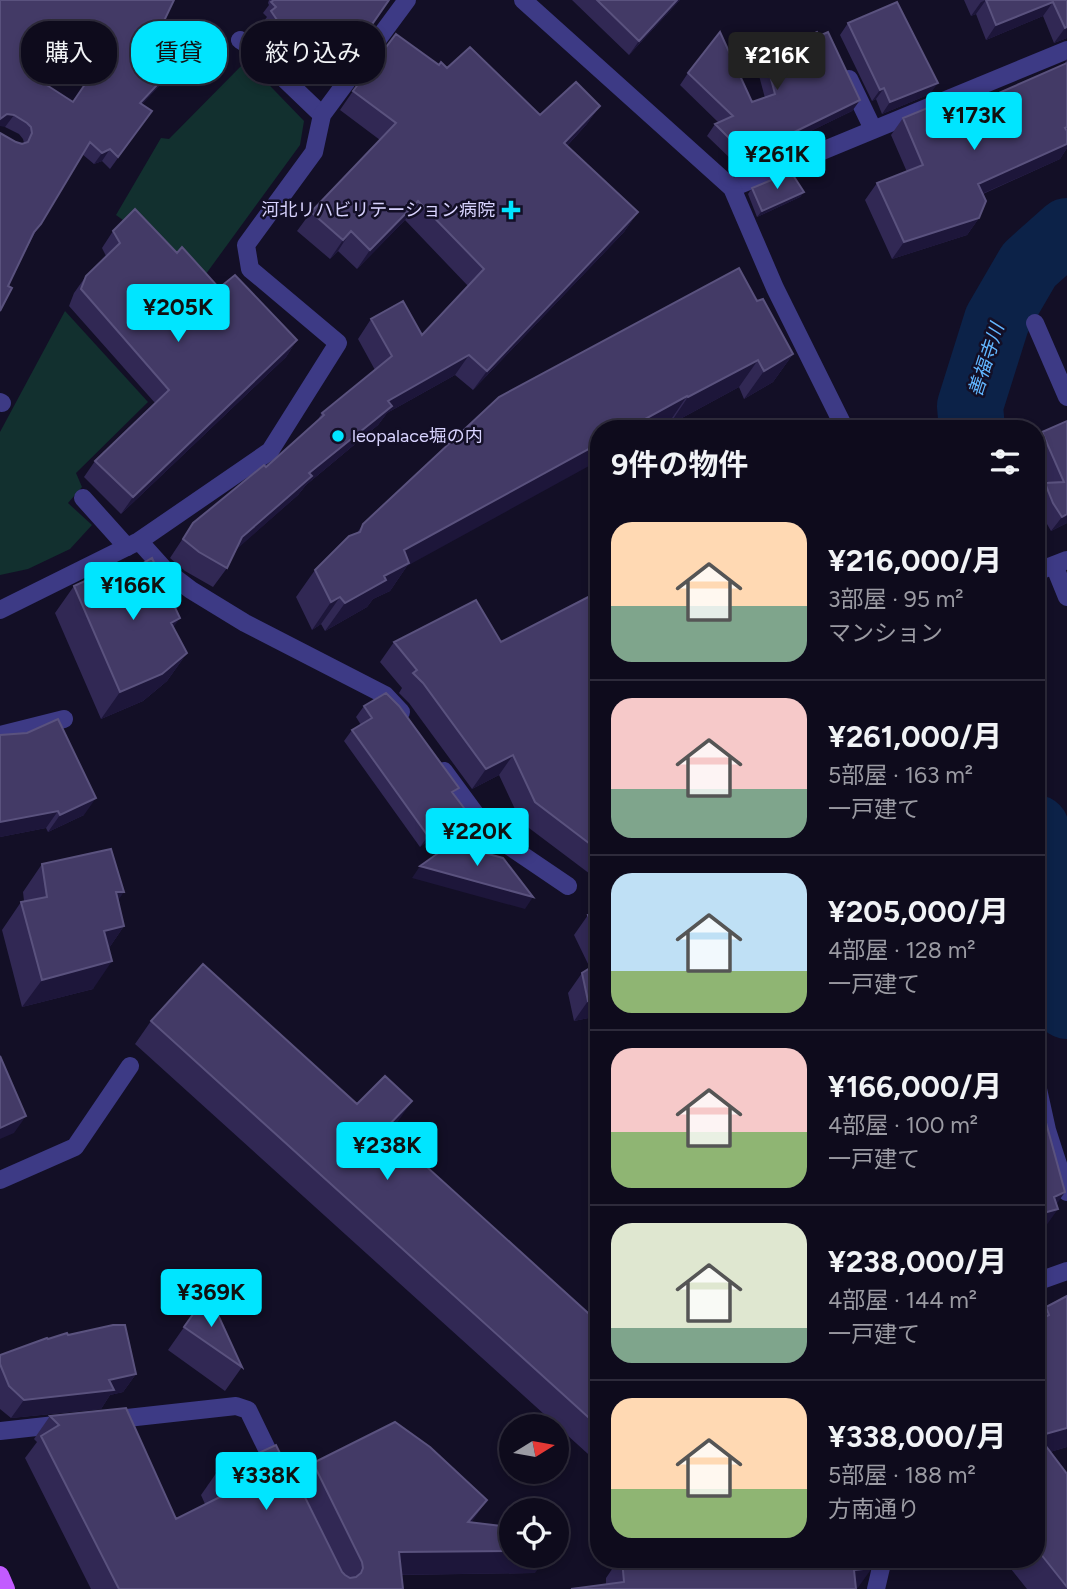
<!DOCTYPE html>
<html lang="ja">
<head>
<meta charset="utf-8">
<style>
  :root { --surface:#0e0b1c; --page:#1c1929; --text:#f1f3f6; --muted:#9b9ba3; --line:#2e2b3b; --accent:#00e5ff }
  body { margin:0; font-family:Figtree,"Noto Sans JP",sans-serif; background:var(--page); color:var(--text); height:100vh; display:flex; flex-direction:column; font-size:26px; white-space:nowrap }
  * { box-sizing:border-box; margin:0 }
  p { font-size:23px; color:var(--muted) }
  .icon { flex:none; width:38px; height:38px; fill:none; stroke:currentColor; stroke-width:2; stroke-linecap:round; stroke-linejoin:round }
  .map { position:relative; flex:1; overflow:hidden }
  .side { position:absolute; left:590px; top:420px; width:455px; height:1148px; display:flex; flex-direction:column; background:var(--surface); border-radius:28px; box-shadow:0 4px 10px #0003,0 0 0 2px var(--line) }
  .side>* { flex:none }
  .banner { position:absolute; left:21px; top:21px; width:464px; height:63px; display:flex; gap:14px }
  .needle { width:46px; rotate:79deg }
  .tools { position:absolute; left:499px; top:1414px; display:grid; gap:14px }
  .tools a { display:grid; place-items:center; width:70px; height:70px; border-radius:50%; background:var(--surface); box-shadow:0 4px 10px #0003,0 0 0 2px var(--line); font-size:35px }
  .price { position:absolute; translate:-50% -60px; padding:0 16px; border-radius:7px; background:var(--accent); color:#111; font-size:23px; line-height:46px; filter:drop-shadow(0 2px 4px #0008) }
  .price::after { content:''; position:absolute; left:50%; top:42px; width:21px; height:16px; margin-left:-10px; background:inherit; clip-path:polygon(0 0,100% 0,50% 100%) }
  .price.active { background:#222; color:#fff }
  ul { padding:0; list-style:none }
  li { display:flex; align-items:center; gap:21px; height:175px; padding:0 21px }
  li+li { border-top:2px solid var(--line) }
  li span { display:grid; place-items:center; flex:none; width:196px; height:140px; border-radius:21px; color:#555 }
  li>.icon { margin-inline-start:auto }
  span .icon { width:84px; height:84px; fill:#fffc; stroke-width:1 }
  li b { font-size:30px }
  h2 { display:flex; justify-content:space-between; align-items:center; height:84px; padding:0 21px; font-size:30px }
  .tag { padding:0 24px; border-radius:28px; background:var(--surface); box-shadow:0 4px 10px #0003,0 0 0 2px var(--line); font-size:24px; line-height:63px }
  .tag.active { background:var(--accent); color:#111 }
  .map>svg:first-child { display:block }
</style>
</head>
<body>
<div class="map">
<svg width="1067" height="1589" viewBox="0 0 1067 1589">
  <rect width="100%" height="100%" fill="#130f26"/>
  <!-- green -->
  <path fill="#12302f" d="M246,61L304,121L300,145L203,278L116,215L161,138L169,139Z
    M65,311L148,402L76,473L82,487L68,503L92,525L70,549L28,569L0,575V432Z"/>
  <g fill="none" stroke-linecap="round" stroke-linejoin="round">
    <!-- river -->
    <path stroke="#0c2248" stroke-width="66" d="M972,429L970,406L997,320L1029,265L1067,231
      M1036,828L1067,1006"/>
    <!-- lane -->
    <path stroke="#3d3a85" stroke-width="18" d="M240,40L251,47L322,115
      M849,79L873,129
      M732,188L1067,50
      M1035,323L1067,397
      M0,402L2,403
      M83,498L127,547
      M0,735L64,719
      M0,1180L75,1147L130,1066
      M109,1420L236,1406L248,1410L277,1470
      M0,1431L64,1424"/>
    <!-- street -->
    <path stroke="#3d3a85" stroke-width="18" d="M523,0L732,188L775,288L845,429
      M139,541L166,571L191,590L245,623L385,695L401,712
      M1054,565L1067,597
      M1036,572L1067,560
      M0,610L139,541L270,451L338,343L250,269L246,245L314,152L322,115L407,0
      M444,771L480,820L503,842L568,886
      M1036,1080L1047,1130L1067,1192
      M1036,1282L1067,1271
      M876,1589L883,1559"/>
    <!-- primary -->
    <path stroke="#c25bff" stroke-width="18" d="M0,1575L6,1589"/>
  </g>
  <!-- wall -->
  <path fill="#312854" fill-rule="evenodd" d="M0,0L163,23L183,61L142,104L152,111L110,169L102,161L94,164L82,154L33,236L8,286L3,135L16,142L24,143L23,139L19,134L5,127ZM45,33L103,57L73,102L25,71Z
    M269,0H389L333,81L299,40L284,53L263,22L267,17L263,13L269,5L268,3Z
    M572,0H680L629,55Z
    M964,0H1067V38L1054,43L1043,16L986,40L976,14L971,16Z
    M848,23L930,94L882,114L876,99L872,101L840,35Z
    M765,56L860,100L852,111L782,145L783,147L775,158L739,173L734,162L707,136L715,124L719,123L680,85L688,73L752,102L765,98L757,68Z
    M1067,59V148L1060,159L983,194L979,218L967,235L892,259L865,200L877,183L907,172L891,135L903,118L958,111L1064,65Z
    M439,65L540,115L600,106L586,125L567,146L638,212L624,232L473,390L455,375L387,413L378,425L306,485L298,495L235,550L227,568L213,587L185,571L170,558L193,523L266,467L317,421L322,413L375,370L358,339L371,319L422,335L468,286L405,220L357,269L338,251L330,259L297,231L311,212L380,140L340,110L353,91Z
    M752,188L804,192L800,197L757,217L748,194Z
    M113,231L177,253L219,288L297,340L286,357L121,514L84,477L95,461L155,403L69,306L74,293L86,276L106,256L102,248Z
    M757,301L793,354L773,382L744,399L739,387L669,425L668,424L658,429H598L407,566L390,591L373,599L367,607L325,631L321,624L312,630L296,597L315,570L357,533L363,524Z
    M1067,421V523L1051,531L1043,517L1036,501V496L1045,483H1048L1036,456V440L1042,432Z
    M74,586L173,628L187,653L167,681L143,701L101,719L55,613Z
    M598,592V880L521,822L499,775L472,789L409,703L399,693L402,688L380,662L394,642H501Z
    M364,706L456,820L420,847L344,741L352,730L361,725L356,717Z
    M0,735L84,815L48,832L46,828L0,837Z
    M42,864L118,900L124,926L109,948L93,989L22,1007L2,930L21,902L24,901L23,892Z
    M598,913V1016L574,1021L568,993L582,973L590,968L574,935L588,915Z
    M151,1021L357,1104L397,1123L388,1132L598,1322V1463L135,1044Z
    M208,1293L242,1367L225,1391L168,1350Z
    M1067,1296V1447L1050,1452L1067,1474V1589H1027L1003,1559H1036V1322L1046,1307Z
    M68,1335L136,1374L123,1392L110,1395L101,1409L11,1418L0,1409V1355L48,1339Z
    M50,1416L176,1519L205,1504L201,1495L217,1472L290,1474L298,1484L313,1463L472,1522L535,1573L401,1575L403,1589H91L25,1458L37,1442L34,1439Z
    M619,1559H678L707,1561L705,1559H874L606,1584V1578Z"/>
  <!-- shaded-wall -->
  <path fill="#1d163a" d="M677,0H680L629,55L639,41Z
    M986,0L976,14L971,16L981,2Z
    M1053,2L1043,16L986,40L996,25Z
    M52,20L111,46L103,57L44,32Z
    M1067,27V38L1054,43L1065,28Z
    M307,29L299,40L284,53L292,42Z
    M191,49L183,61L132,114L140,103Z
    M938,83L930,94L882,114L890,102Z
    M884,88L876,99L872,101L880,90Z
    M860,100L852,111L770,151L778,140Z
    M600,106L586,125L551,163L564,143Z
    M7,114L14,115L5,127L0,126V119Z
    M1067,144V148L1060,159L966,201L978,184Z
    M783,147L775,158L739,173L747,161Z
    M110,149L102,161L94,164L102,153Z
    M804,192L800,197L757,217L762,211Z
    M418,201L405,220L357,269L370,250Z
    M638,212L624,232L473,390L487,371Z
    M979,218L967,235L892,259L904,242Z
    M351,231L338,251L330,259L343,240Z
    M297,340L286,357L121,514L133,497Z
    M793,354L773,382L744,399L764,371Z
    M469,355L455,375L387,413L378,425L306,485L298,495L229,556L242,537L388,401Z
    M758,360L739,387L669,425L688,397Z
    M687,396L668,424L658,429H627Z
    M598,444V461L407,566L390,591L373,599L367,607L325,631L345,603L404,550Z
    M1067,514V523L1051,531L1062,517Z
    M340,597L321,624L312,630L331,602Z
    M180,618L160,646L171,623Z
    M187,653L167,681L143,701L101,719L120,692Z
    M513,755L499,775L472,789L486,769Z
    M96,798L84,815L48,832L60,815Z
    M464,808L456,820L420,847L428,836Z
    M58,811L46,828L0,837V822Z
    M420,866L533,897L525,909L412,878Z
    M116,892H124L104,920Z
    M124,926L105,954L104,931Z
    M112,961L93,989L22,1007L42,980Z
    M598,999V1016L574,1021L588,1001Z
    M412,1101L397,1123L370,1152L385,1129Z
    M26,1116L14,1133L0,1139V1128Z
    M1065,1192L1052,1211L1058,1209L1043,1230L1036,1232V1215L1054,1197Z
    M136,1374L123,1392L110,1395L101,1409L11,1418L24,1400Z
    M1067,1428V1447L1036,1456V1437Z
    M487,1500L472,1522H468Z
    M511,1551V1556H547L535,1573L384,1575L399,1552Z
    M872,1568L857,1589H841L854,1570Z"/>
  <!-- building -->
  <path fill="#433a66" stroke="#5a527e" stroke-width="2" fill-rule="evenodd" d="M0,0H174L163,23L191,49L140,103L152,111L118,157L110,149L102,153L90,142L41,224L34,232L8,286L12,288L0,311V133L16,142L22,144L28,142L32,133L31,127L27,123L14,115L7,114L0,119ZM52,20L111,46L73,102L25,71Z
    M274,0H389L341,69L307,29L292,42L271,11L276,7L271,2Z
    M597,0H677L639,41Z
    M986,0H1067V27L1065,28L1053,2L996,25Z
    M897,2L938,83L890,102L884,88L880,90L848,23Z
    M720,32L752,102L775,94L765,56L817,32L819,36L828,32L860,100L778,140L783,147L747,161L742,151L715,124L733,116L688,73Z
    M396,34L439,65L441,62L447,68L470,47L540,115L576,82L600,106L564,143L638,212L487,371L469,355L388,401L392,406L309,473L312,476L242,537L227,568L199,552L183,539L193,523L264,465L266,467L324,415L322,413L392,356L371,319L403,301L422,335L484,269L418,201L370,250L351,231L343,240L311,212L396,123L353,91Z
    M1067,63V127L1065,128L1067,131V144L978,184L986,201L979,218L904,242L877,183L923,165L903,118L952,98L958,111Z
    M791,172L804,192L762,211L752,188Z
    M135,209L177,253L182,247L219,288L235,275L297,340L133,497L95,461L169,390L81,289L86,276L120,243L113,231Z
    M739,268L757,301L763,299L793,354L764,371L758,360L688,397L687,396L627,429H598V444L404,550L409,563L384,576L386,580L345,603L340,597L331,602L315,570L349,536L360,532L363,524L499,397Z
    M1067,421V514L1062,517L1053,503L1045,483L1064,482L1042,432Z
    M152,558L180,618L171,623L187,653L162,674L120,692L74,586L124,563L130,571Z
    M598,592V850L535,802L513,755L486,769L423,683L413,673L417,670L394,642L476,600L501,642Z
    M386,693L399,706L459,788L452,792L464,808L428,836L352,730L372,718L364,706Z
    M58,719L96,798L60,815L58,811L0,822V735L27,733Z
    M451,844L503,858L533,897L420,866Z
    M111,849L124,892H116L124,926L104,931L112,961L42,980L21,902L47,897L42,864Z
    M598,913V937L588,915Z
    M598,963V999L588,1001L582,973Z
    M203,964L357,1104L385,1076L412,1101L385,1129L598,1322V1426L151,1021Z
    M0,1056L26,1116L0,1128Z
    M1036,1086L1065,1192L1054,1197L1058,1209L1036,1215Z
    M208,1293L242,1367L184,1327Z
    M1067,1296V1428L1038,1436L1036,1433V1322L1049,1315L1046,1307Z
    M113,1325H125L136,1374L109,1380L114,1390L24,1400L9,1386L0,1364V1355L47,1338L48,1339L67,1333L68,1335Z
    M126,1408L176,1519L226,1494L217,1472L276,1445L290,1474L293,1473L342,1572L345,1575L350,1578L356,1577L361,1573L363,1568L362,1562L313,1463L395,1422L430,1447L487,1500L468,1522L511,1527V1551L399,1552L403,1589H119L41,1436L59,1425L50,1416Z
    M1036,1433L1067,1474V1587L1036,1548Z
    M622,1559H678L750,1564L745,1559H874L872,1568L854,1570L856,1589H571L624,1582Z"/>
  <!-- markers -->
  <g fill="#00e5ff" stroke="#130f26" stroke-width="2.5">
    <path d="M507.5 199.5h7v7h7v7h-7v7h-7v-7h-7v-7h7z"/>
    <circle cx="338" cy="436" r="7"/>
  </g>
  <g text-anchor="middle" dominant-baseline="central" stroke-width="5" stroke-linejoin="round" paint-order="stroke">
    <!-- poi labels -->
    <g font-size="18" fill="#d9d4ff" stroke="#130f26" text-anchor="end">
      <text x="495" y="210">河北リハビリテーション病院</text>
      <text x="352" y="436" text-anchor="start">leopalace堀の内</text>
    </g>
    <!-- water labels -->
    <g font-size="19" font-style="italic" fill="#62b6ff" stroke="#130f26">
      <text transform="translate(986 360) rotate(-72)">善福寺川</text>
    </g>
  </g>
</svg>
<div class="tools">
<a><svg class="needle" viewBox="-14 -14 28 28"><path d="M0-13l5 13h-10z" fill="#e53935"/><path d="M0 13l5-13h-10z" fill="#9b9ba3"/></svg></a>
<a><svg class="icon" aria-label="locate" viewBox="0 0 24 24"><circle cx="12" cy="12" r="6"/><path d="M12 2v4M12 18v4M2 12h4M18 12h4"/></svg></a>
</div>
<b class="price active" style="left:777px;top:92px">¥216K</b>
<b class="price" style="left:974px;top:152px">¥173K</b>
<b class="price" style="left:777px;top:191px">¥261K</b>
<b class="price" style="left:178px;top:344px">¥205K</b>
<b class="price" style="left:133px;top:622px">¥166K</b>
<b class="price" style="left:477px;top:868px">¥220K</b>
<b class="price" style="left:387px;top:1182px">¥238K</b>
<b class="price" style="left:211px;top:1329px">¥369K</b>
<b class="price" style="left:266px;top:1512px">¥338K</b>
<div class="banner">
<a class="tag">購入</a>
<a class="tag active">賃貸</a>
<a class="tag">絞り込み</a>
</div>
<section class="side">
<h2>9件の物件<svg class="icon" aria-label="filters" viewBox="0 0 24 24"><path d="M4 7h16M4 17h16"/><circle cx="9" cy="7" r="2"/><circle cx="15" cy="17" r="2"/></svg></h2>
<ul>
<li><span style="background:linear-gradient(#ffd9b3 60%,#7fa58c 0)"><svg class="icon" aria-label="home" viewBox="0 0 24 24"><path d="M3 11l9-7 9 7M6 9v11h12V9"/></svg></span><div><b>¥216,000/月</b><p>3部屋 · 95 m²</p><p>マンション</p></div></li>
<li><span style="background:linear-gradient(#f6c9c9 65%,#7fa58c 0)"><svg class="icon" aria-label="home" viewBox="0 0 24 24"><path d="M3 11l9-7 9 7M6 9v11h12V9"/></svg></span><div><b>¥261,000/月</b><p>5部屋 · 163 m²</p><p>一戸建て</p></div></li>
<li><span style="background:linear-gradient(#bfe0f5 70%,#8fb573 0)"><svg class="icon" aria-label="home" viewBox="0 0 24 24"><path d="M3 11l9-7 9 7M6 9v11h12V9"/></svg></span><div><b>¥205,000/月</b><p>4部屋 · 128 m²</p><p>一戸建て</p></div></li>
<li><span style="background:linear-gradient(#f6c9c9 60%,#8fb573 0)"><svg class="icon" aria-label="home" viewBox="0 0 24 24"><path d="M3 11l9-7 9 7M6 9v11h12V9"/></svg></span><div><b>¥166,000/月</b><p>4部屋 · 100 m²</p><p>一戸建て</p></div></li>
<li><span style="background:linear-gradient(#dfe7d0 75%,#7fa58c 0)"><svg class="icon" aria-label="home" viewBox="0 0 24 24"><path d="M3 11l9-7 9 7M6 9v11h12V9"/></svg></span><div><b>¥238,000/月</b><p>4部屋 · 144 m²</p><p>一戸建て</p></div></li>
<li><span style="background:linear-gradient(#ffd9b3 65%,#8fb573 0)"><svg class="icon" aria-label="home" viewBox="0 0 24 24"><path d="M3 11l9-7 9 7M6 9v11h12V9"/></svg></span><div><b>¥338,000/月</b><p>5部屋 · 188 m²</p><p>方南通り</p></div></li>
</ul>
</section>
</div>
</body>
</html>
